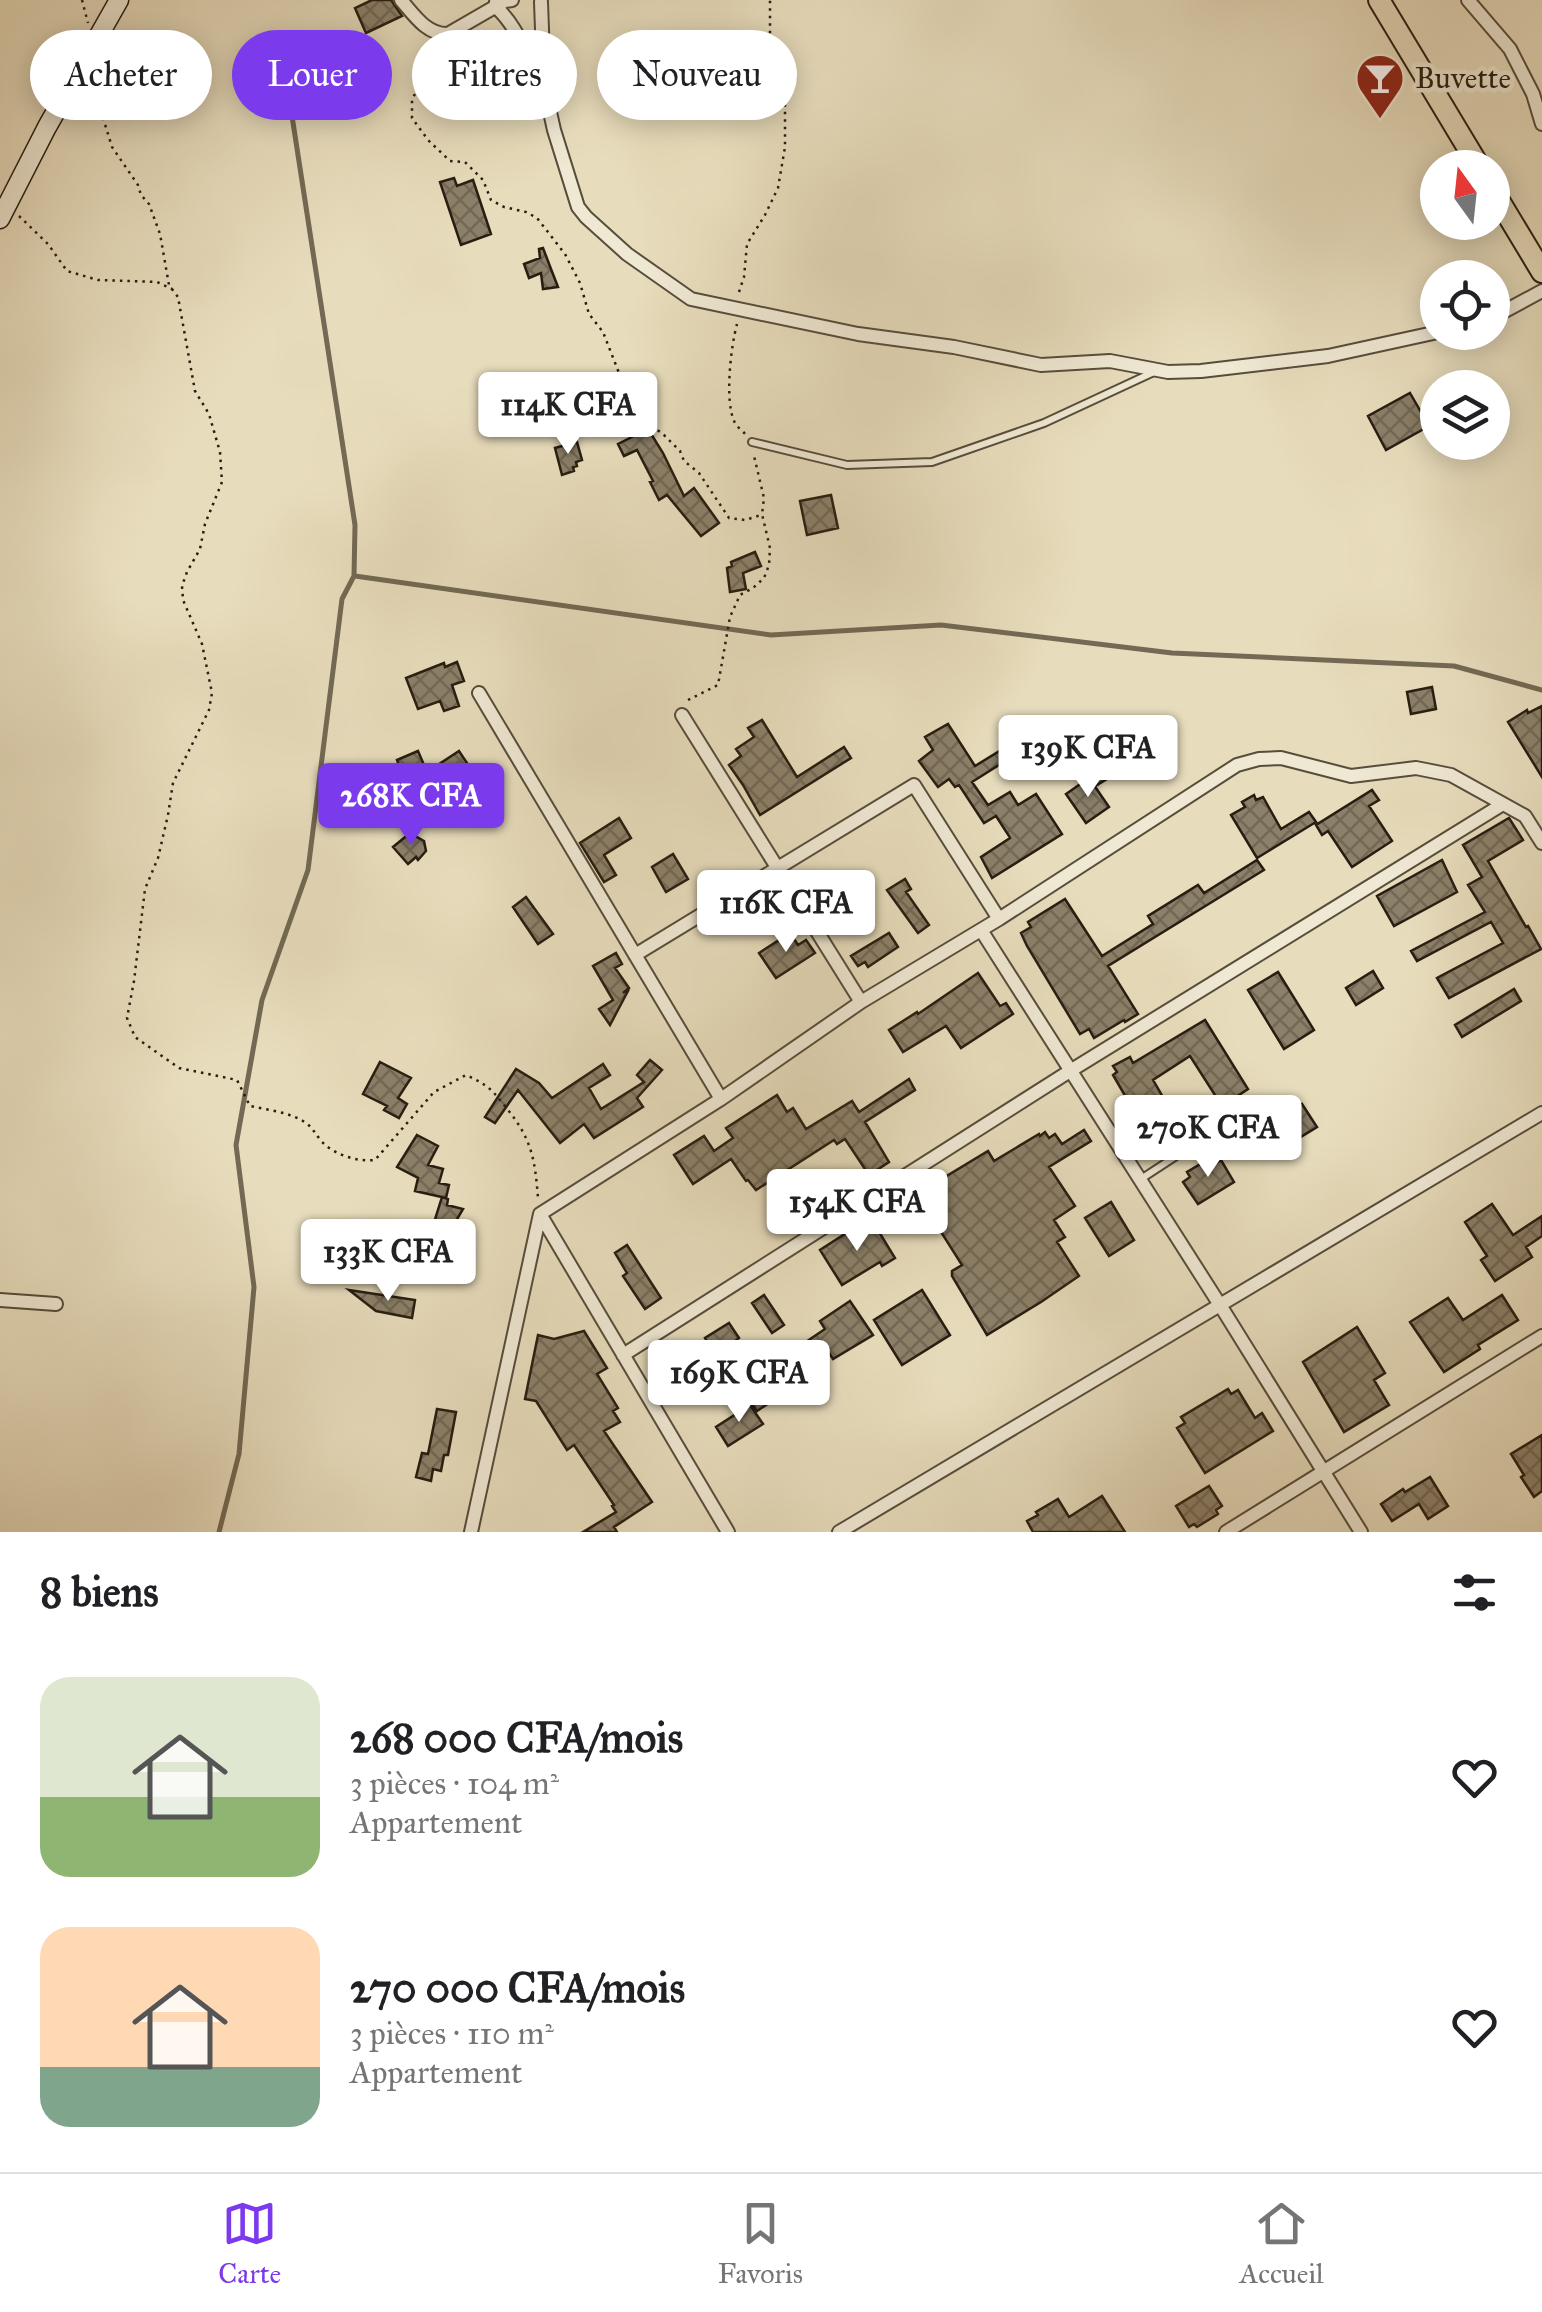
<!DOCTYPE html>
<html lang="fr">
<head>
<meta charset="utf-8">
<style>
  :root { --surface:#fff; --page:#f6f6f6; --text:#202124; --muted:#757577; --line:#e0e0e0; --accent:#7c3aed }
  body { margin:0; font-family:"IM FELL Great Primer",serif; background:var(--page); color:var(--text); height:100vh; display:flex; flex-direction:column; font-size:38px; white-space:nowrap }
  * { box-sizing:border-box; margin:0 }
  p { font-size:32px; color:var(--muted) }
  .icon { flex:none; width:55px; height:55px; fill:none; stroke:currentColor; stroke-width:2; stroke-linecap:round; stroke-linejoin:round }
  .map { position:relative; height:1532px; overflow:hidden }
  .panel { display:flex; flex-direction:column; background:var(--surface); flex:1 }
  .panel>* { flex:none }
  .top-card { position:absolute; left:30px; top:30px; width:1000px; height:90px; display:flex; gap:20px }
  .needle { width:65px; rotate:345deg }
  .fabs { position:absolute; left:1420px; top:150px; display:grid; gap:20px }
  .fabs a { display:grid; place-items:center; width:90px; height:90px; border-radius:50%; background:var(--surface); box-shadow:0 5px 25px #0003; font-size:50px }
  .price { position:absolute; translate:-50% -85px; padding:0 22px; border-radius:10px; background:#fff; color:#222; font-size:32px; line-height:65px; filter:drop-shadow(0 2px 5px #0008) }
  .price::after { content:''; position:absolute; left:50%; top:60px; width:30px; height:22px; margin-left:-15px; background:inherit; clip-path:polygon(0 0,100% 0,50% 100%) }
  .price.active { background:var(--accent); color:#fff }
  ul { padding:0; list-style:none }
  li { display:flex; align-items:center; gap:30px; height:250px; padding:0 40px }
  li span { display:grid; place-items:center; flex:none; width:280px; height:200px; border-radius:30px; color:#555 }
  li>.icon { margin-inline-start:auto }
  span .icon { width:120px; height:120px; fill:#fffc; stroke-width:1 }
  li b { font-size:42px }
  h2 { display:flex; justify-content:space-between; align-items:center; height:120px; padding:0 40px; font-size:42px }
  .chip { padding:0 35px; border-radius:45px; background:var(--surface); box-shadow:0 5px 25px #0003; font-size:35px; line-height:90px }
  .chip.active { background:var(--accent); color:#fff }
  .tabs { display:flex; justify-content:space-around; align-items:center; height:140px; border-top:2px solid var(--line); background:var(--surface); font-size:28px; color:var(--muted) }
  .tabs a { display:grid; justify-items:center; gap:5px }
  .tabs .active { color:var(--accent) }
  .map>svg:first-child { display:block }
</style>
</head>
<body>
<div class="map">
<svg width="1542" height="1532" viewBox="0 0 1542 1532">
  <defs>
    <pattern id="building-cross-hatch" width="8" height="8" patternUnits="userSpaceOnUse" patternTransform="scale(2.5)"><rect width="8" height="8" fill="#8b8069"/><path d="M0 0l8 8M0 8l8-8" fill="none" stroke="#726855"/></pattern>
  </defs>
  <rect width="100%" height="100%" fill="#e7dcbc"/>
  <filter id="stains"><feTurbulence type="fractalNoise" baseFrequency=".002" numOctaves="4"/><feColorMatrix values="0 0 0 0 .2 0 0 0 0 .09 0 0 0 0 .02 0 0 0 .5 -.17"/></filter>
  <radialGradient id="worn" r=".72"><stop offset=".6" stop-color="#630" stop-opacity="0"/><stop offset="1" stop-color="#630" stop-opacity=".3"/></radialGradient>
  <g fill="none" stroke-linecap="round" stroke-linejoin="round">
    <!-- stream -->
    <path stroke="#736954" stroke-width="5" d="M355,576L771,635L941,625L1172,653L1454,666L1542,690
      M219,1532L239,1454L254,1287L236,1145L262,1000L308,870L342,599L354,576L355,525L286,77"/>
  </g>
  <!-- building -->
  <path fill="url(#building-cross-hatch)" stroke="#271d10" stroke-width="2.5" d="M372,0H391L402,16L366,33L355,8Z
    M454,178L457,186L473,180L491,234L461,245L440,182Z
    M543,248L551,269L558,287L543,289L541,273L529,278L524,264L540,258L539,249Z
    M511,374L519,407L490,414L481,381Z
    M608,382L612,398L600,401L607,427L589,432L582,405L575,406L572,389Z
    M1410,393L1429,426L1386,450L1368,416Z
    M648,429L663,453L684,496L694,488L719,523L701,536L667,495L659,500L650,482L653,481L637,450L624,456L618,444Z
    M577,442L582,460L576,462L577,466L573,467L574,471L562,475L555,448Z
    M831,495L838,528L807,535L800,501Z
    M755,552L761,566L743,573L746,589L730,592L727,568L732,566L731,562Z
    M457,662L464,681L452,685L459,706L444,711L440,701L418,709L406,678L444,663L445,667Z
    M1432,687L1436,709L1411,714L1407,692Z
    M1542,706V777L1508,722L1527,710L1528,713Z
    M762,720L797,777L844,747L851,758L760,815L743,785L729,765L741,756L736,749L754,737L748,728Z
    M948,724L975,766L1011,744L1018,753L972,782L988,805L1010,792L1018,805L1036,794L1062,834L992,878L981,857L1010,838L1009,836L996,816L984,823L959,785L955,787L949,779L938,787L919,761L933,750L925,737Z
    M1120,745L1130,762L1123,765L1125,768L1097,785L1086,766Z
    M418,751L427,772L459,751L467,763L441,779L450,795L404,814L396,799L400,768L397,760Z
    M1089,778L1109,807L1086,823L1066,794Z
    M1372,790L1379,800L1369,806L1392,841L1352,867L1328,831L1322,835L1316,825Z
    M1254,795L1256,800L1263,797L1281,829L1309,812L1316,822L1257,858L1231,815L1245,807L1242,802Z
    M619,818L631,838L604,855L616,875L604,882L580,843Z
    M1509,818L1523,840L1488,861L1526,927L1528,926L1541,949L1449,998L1437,978L1503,943L1491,922L1417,961L1411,951L1485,912L1468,885L1482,877L1463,845Z
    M410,833L424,841L426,851L418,860L416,857L408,864L393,847Z
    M673,854L688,879L666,892L652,867Z
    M1257,860L1264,870L1108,966L1138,1014L1125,1022L1124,1020L1094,1038L1089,1029L1080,1034L1027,946L1021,933L1031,927L1028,922L1065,899L1102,956L1153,924L1148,916L1198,885L1204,893Z
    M1442,860L1457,892L1394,926L1377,896Z
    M905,879L911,889L906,892L929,925L918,933L887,890Z
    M526,897L553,934L538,944L513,907Z
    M790,933L798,945L806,940L815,953L776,978L759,953Z
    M889,933L898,947L868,967L865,962L858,966L851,956Z
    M616,953L622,964L615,968L629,988L623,993L629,989L610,1025L599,1009L613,1000L593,966Z
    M1373,971L1383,988L1356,1005L1346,988Z
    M1278,972L1314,1030L1284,1049L1248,990Z
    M978,973L1000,1006L1006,1003L1013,1014L961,1048L946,1026L903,1052L889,1030L917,1012L918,1014Z
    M1514,989L1521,1001L1462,1037L1455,1025Z
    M1205,1020L1248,1089L1222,1106L1190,1056L1153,1080L1186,1137L1159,1154L1113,1075L1117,1072L1113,1066L1130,1057L1133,1063Z
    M650,1060L662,1070L637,1098L643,1107L594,1138L584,1124L560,1143L518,1090L495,1123L485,1117L516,1069L539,1083L552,1098L603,1064L610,1075L589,1088L601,1109L644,1082L637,1075Z
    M380,1062L411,1078L398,1098L407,1104L399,1118L384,1110L387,1106L363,1094Z
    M909,1079L915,1090L865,1122L889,1162L869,1175L845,1139L837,1144L834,1140L756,1190L748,1180L746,1181L731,1159L693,1184L674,1155L704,1136L714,1151L733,1138L726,1128L777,1095L787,1112L793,1108L806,1129L852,1101L859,1112Z
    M1302,1104L1317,1127L1281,1149L1266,1125Z
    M1084,1130L1091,1141L1049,1167L1075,1206L1054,1220L1065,1237L1057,1242L1079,1276L1041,1302L987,1335L952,1276V1271L962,1265L917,1194L988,1151L994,1161L1039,1134L1040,1136L1045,1132L1049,1138L1055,1134L1062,1144Z
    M417,1135L438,1146L428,1165L443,1169L439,1183L449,1185L446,1198L415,1191L418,1178L397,1167Z
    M1209,1159L1213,1165L1221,1160L1234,1182L1198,1204L1183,1182L1190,1177L1187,1172Z
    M442,1197L448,1199L447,1205L463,1209L456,1221H445L442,1247L427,1245Z
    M1111,1202L1134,1240L1109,1256L1085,1218Z
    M1492,1204L1513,1235L1542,1216V1236L1526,1247L1532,1257L1495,1281L1481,1260L1487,1256L1465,1222Z
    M876,1227L895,1258L882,1266L880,1262L842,1285L820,1250L851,1230L856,1239Z
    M627,1245L661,1298L645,1309L623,1276L627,1273L615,1253Z
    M349,1290L415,1300L412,1318L376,1311Z
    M922,1290L950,1335L902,1365L874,1320Z
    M764,1295L784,1325L772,1333L752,1303Z
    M1502,1295L1518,1320L1478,1345L1480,1349L1444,1372L1410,1322L1448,1298L1463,1320Z
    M850,1301L873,1335L833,1359L826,1348L803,1363L794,1350L825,1329L820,1321Z
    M729,1323L739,1338L735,1341L743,1353L727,1363L721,1353L711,1359L703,1346L708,1343L705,1338Z
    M1357,1327L1385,1373L1374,1380L1389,1405L1344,1432L1303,1362Z
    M584,1331L607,1368L597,1374L618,1408L613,1411L620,1422L604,1431L652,1502L614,1527L617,1532H583L616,1512L612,1506L614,1505L574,1445L567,1450L536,1401L525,1399L538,1335L554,1339Z
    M781,1376L790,1389L757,1411L748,1398Z
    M1228,1389L1231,1394L1238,1390L1255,1418L1262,1413L1273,1431L1205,1473L1177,1428L1185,1423L1181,1417Z
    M750,1405L763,1424L728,1446L716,1427Z
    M437,1409L456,1412L448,1455H444L441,1471L433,1469L431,1481L416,1477L422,1453L428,1454Z
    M1542,1435V1491L1534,1497L1521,1477L1524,1475L1511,1454Z
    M1430,1477L1448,1506L1428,1519L1419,1504L1392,1521L1381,1504L1403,1489L1405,1492Z
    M1209,1486L1222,1506L1216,1510L1218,1514L1197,1527L1194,1524L1189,1527L1176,1506Z
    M1102,1496L1125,1532H1033L1027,1521L1038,1515L1036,1512L1058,1499L1069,1517Z"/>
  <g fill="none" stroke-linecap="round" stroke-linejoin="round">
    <!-- lane casing -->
    <g stroke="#574d3b" stroke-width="10">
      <path id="lane" d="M752,442L847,465L932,462L1044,423L1156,371
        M1141,1179L1251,1107"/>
    </g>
    <!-- street casing -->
    <g stroke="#574d3b" stroke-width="16">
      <path id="street" d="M401,0C414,15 427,35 448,34L505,1L512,0
        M1468,0L1510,49L1533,94L1542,124
        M496,2V7C519,28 526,57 543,82
        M541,2L544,85L554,130L578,207L586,217L627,254L691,299L858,334L954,347L1041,365L1110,361L1168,372L1201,371L1328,356L1438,332
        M1492,318L1542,291
        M479,693L721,1099
        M682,715L861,1002
        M981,930L1220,1305L1361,1532
        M635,955L914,785L999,919
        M540,1214L728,1532
        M0,1300L56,1304
        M623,1355L1070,1071L1503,804
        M471,1532L540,1214L721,1099L861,1002L999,919L1237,765L1259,759L1281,758L1351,776L1416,768L1451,775L1525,816L1542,843
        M839,1532L1542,1113
        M1226,1532L1542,1336"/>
    </g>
    <!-- secondary casing -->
    <g stroke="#271d10" stroke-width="21">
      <path id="secondary" d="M0,219L47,127L119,0"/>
    </g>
    <!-- primary casing -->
    <g stroke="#271d10" stroke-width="24">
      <path id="primary" d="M1379,0L1480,168
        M1492,189L1542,272"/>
    </g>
    <!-- path -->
    <path stroke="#271d10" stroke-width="2.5" stroke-dasharray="2.5 5" stroke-linecap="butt" d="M82,0L88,23
      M442,49L412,99V118L428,140L450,161L465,162L483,180L491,200L504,207L526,212L537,218L565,254L580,283L589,314L603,332L630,401L645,421L663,434L680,451L684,461L699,473L729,518L745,520L761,515
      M87,93L100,108L112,147L138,185L141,195L149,204L160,234L169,285L178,297L195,391L209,414L220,452L222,482L205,524L200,549L187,572L182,586L183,600L202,644L212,693L209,710L173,783L168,815L158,858L145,889L134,981L127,1018L135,1037L179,1068L237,1080L250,1106C268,1110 290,1112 306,1123C313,1128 316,1135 322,1142C335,1155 357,1162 375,1160L434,1092L466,1075C490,1086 492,1090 508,1110C532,1140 535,1160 538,1198
      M19,216L48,244L67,271L98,280L157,282L172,289
      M739,292L744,277L747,244L765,215L778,188L785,147V102L770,38V0
      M737,324C731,346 724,402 735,423C738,428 743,431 746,435
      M688,700L718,685L730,617L740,595L753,588L764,578L769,565L770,548L762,514L764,498L754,456"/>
    <!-- lane -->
    <use href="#lane" stroke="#efe8d3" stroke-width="6"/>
    <!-- street -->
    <use href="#street" stroke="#efe8d3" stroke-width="12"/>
    <!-- secondary -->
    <use href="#secondary" stroke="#efe8d3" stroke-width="18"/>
    <!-- primary -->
    <use href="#primary" stroke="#e7dcbc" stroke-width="20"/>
  </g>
  <!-- icons -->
  <defs>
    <g id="bar-pin" transform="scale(2.5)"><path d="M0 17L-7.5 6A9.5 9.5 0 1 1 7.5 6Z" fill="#8f2418" stroke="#efe8d3"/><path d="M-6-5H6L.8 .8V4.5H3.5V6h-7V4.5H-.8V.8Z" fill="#fff"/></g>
  </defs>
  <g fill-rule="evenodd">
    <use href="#bar-pin" x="1380" y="78"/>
  </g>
  <g text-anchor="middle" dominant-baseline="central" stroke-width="9" stroke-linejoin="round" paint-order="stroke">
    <!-- poi labels -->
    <g font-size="30" fill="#271d10" stroke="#efe8d3" text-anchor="start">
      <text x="1415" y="78">Buvette</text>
    </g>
  </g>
  <rect width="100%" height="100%" filter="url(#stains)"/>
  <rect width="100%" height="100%" fill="url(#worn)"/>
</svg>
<div class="fabs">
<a><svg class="needle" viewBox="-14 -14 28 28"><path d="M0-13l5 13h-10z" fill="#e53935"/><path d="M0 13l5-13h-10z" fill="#757577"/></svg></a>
<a><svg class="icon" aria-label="locate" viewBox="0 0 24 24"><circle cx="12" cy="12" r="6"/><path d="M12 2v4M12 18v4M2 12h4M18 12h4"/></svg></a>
<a><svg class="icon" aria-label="layers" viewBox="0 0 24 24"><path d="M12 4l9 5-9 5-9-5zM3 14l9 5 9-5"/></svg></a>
</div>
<b class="price" style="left:568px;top:457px">114K CFA</b>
<b class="price" style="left:1088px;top:800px">139K CFA</b>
<b class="price active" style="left:411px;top:848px">268K CFA</b>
<b class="price" style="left:786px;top:955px">116K CFA</b>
<b class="price" style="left:1208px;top:1180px">270K CFA</b>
<b class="price" style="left:857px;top:1254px">154K CFA</b>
<b class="price" style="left:388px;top:1304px">133K CFA</b>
<b class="price" style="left:739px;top:1425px">169K CFA</b>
<div class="top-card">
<a class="chip">Acheter</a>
<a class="chip active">Louer</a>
<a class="chip">Filtres</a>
<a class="chip">Nouveau</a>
</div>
</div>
<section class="panel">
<h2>8 biens<svg class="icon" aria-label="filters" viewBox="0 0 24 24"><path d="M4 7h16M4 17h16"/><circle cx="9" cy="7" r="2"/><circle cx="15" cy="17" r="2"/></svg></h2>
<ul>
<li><span style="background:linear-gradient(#dfe7d0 60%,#8fb573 0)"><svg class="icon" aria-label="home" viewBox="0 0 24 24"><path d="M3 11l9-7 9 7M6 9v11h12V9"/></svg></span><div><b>268 000 CFA/mois</b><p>3 pièces · 104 m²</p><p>Appartement</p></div><svg class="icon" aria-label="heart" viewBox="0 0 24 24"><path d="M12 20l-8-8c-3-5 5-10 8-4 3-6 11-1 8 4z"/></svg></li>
<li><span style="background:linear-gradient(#ffd9b3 70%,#7fa58c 0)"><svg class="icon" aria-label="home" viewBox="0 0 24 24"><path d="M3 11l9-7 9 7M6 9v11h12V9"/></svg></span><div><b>270 000 CFA/mois</b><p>3 pièces · 110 m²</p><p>Appartement</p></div><svg class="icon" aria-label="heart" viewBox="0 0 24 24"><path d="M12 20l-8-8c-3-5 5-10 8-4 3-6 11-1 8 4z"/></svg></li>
</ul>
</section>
<nav class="tabs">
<a class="active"><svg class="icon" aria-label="map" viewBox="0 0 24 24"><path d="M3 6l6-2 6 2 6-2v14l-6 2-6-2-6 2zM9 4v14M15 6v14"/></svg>Carte</a>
<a><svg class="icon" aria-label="saved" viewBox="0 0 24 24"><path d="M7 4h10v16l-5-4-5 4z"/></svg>Favoris</a>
<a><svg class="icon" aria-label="home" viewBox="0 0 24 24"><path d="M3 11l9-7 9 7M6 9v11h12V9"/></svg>Accueil</a>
</nav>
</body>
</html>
